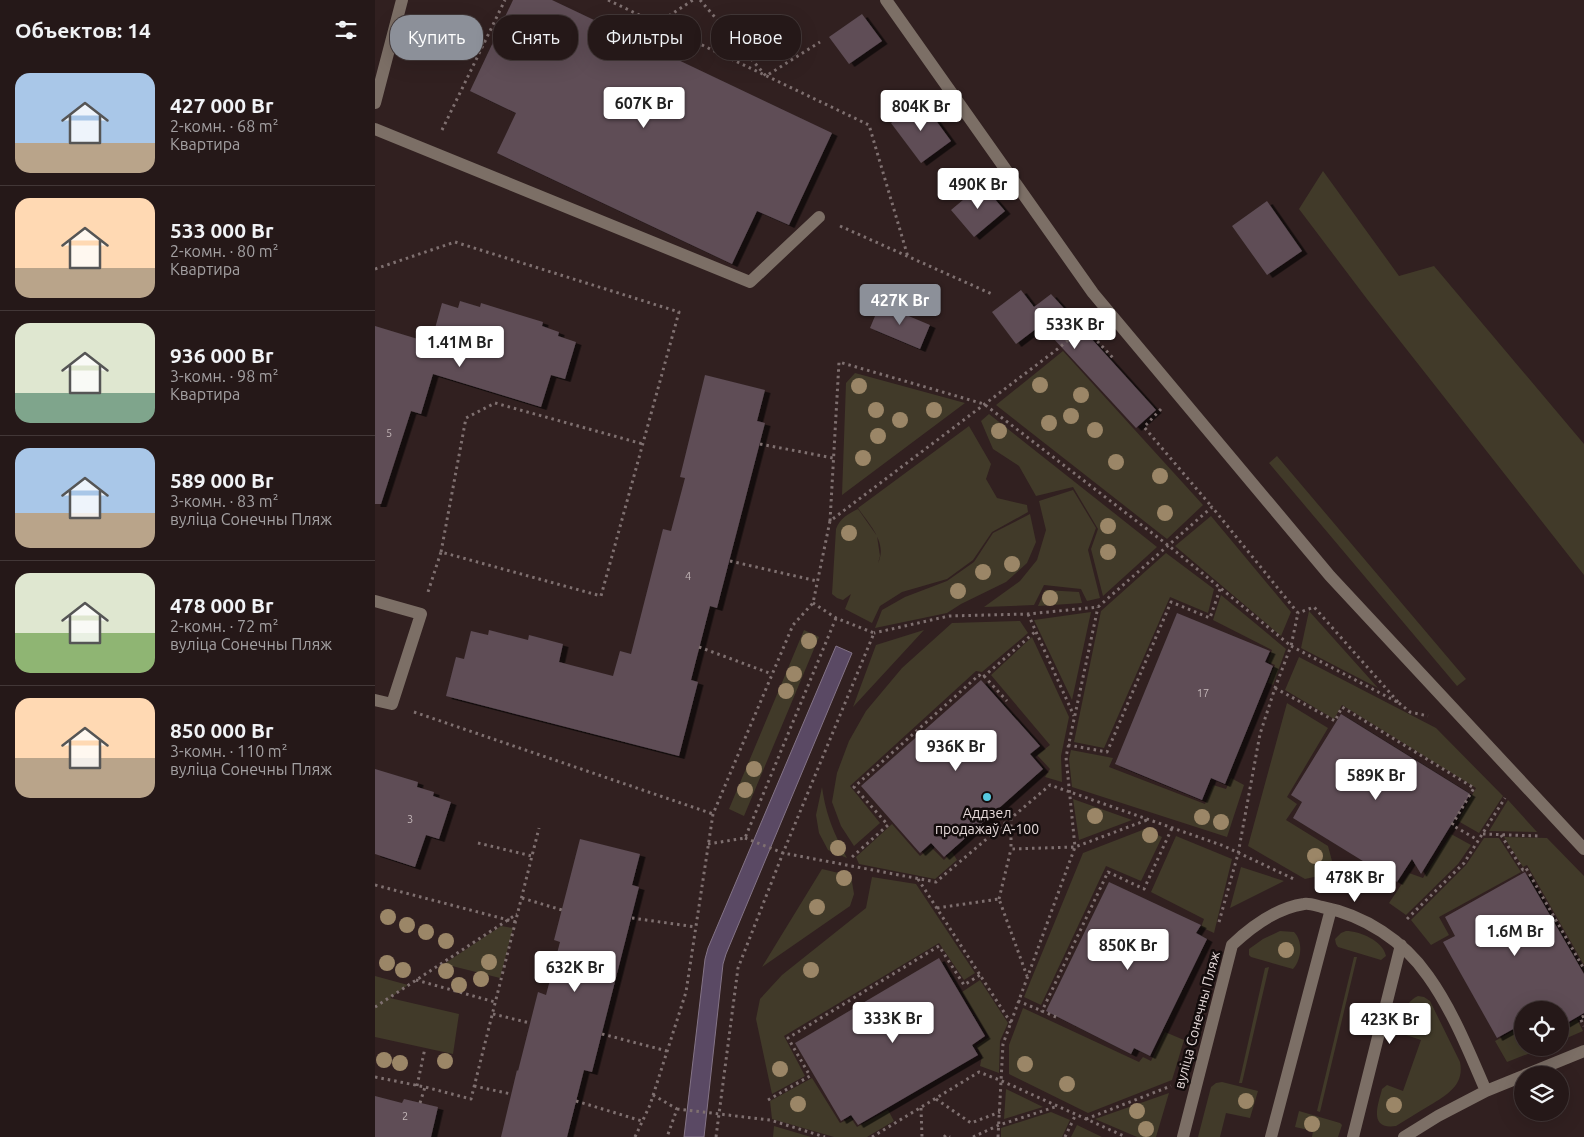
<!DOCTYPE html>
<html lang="ru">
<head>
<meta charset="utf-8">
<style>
  :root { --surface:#251818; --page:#2d2121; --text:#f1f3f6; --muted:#a3a0a2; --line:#423737; --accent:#8c9099 }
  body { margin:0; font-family:Ubuntu,sans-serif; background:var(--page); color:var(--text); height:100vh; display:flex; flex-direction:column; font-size:19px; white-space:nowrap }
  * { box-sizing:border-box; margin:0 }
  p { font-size:16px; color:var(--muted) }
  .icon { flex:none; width:28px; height:28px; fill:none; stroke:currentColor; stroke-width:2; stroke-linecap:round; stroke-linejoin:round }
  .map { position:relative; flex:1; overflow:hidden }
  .panel { display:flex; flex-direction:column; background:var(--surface); width:375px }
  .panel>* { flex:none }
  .banner { position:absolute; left:15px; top:15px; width:475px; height:45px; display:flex; gap:10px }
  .fabs { position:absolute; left:1139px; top:1001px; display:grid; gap:10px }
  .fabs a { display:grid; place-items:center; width:55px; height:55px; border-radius:50%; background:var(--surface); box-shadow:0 5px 20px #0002,0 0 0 1px var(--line); font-size:25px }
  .price { position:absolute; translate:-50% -42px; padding:0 11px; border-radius:5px; background:#fff; color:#222; font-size:16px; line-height:32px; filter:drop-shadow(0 1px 2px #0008) }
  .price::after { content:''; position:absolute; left:50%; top:30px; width:15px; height:11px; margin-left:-8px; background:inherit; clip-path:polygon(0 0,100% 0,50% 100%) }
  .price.selected { background:var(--accent); color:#fff }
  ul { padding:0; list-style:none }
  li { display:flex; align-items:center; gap:15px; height:125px; padding:0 15px }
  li+li { border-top:1px solid var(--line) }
  li span { display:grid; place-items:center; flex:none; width:140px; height:100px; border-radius:15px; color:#555 }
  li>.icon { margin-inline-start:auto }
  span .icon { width:60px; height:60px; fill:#fffc; stroke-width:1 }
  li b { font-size:21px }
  h2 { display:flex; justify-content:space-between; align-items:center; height:60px; padding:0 15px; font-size:21px }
  .tag { padding:0 18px; border-radius:20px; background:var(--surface); box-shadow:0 5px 20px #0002,0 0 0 1px var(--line); font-size:18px; line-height:45px }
  .tag.selected { background:var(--accent); color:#fff }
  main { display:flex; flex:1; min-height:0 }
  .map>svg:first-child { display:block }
</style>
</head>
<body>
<main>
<section class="panel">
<h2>Объектов: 14<svg class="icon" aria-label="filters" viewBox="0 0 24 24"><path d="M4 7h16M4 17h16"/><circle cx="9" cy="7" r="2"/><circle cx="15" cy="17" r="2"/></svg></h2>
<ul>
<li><span style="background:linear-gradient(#a9c7e8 70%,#b9a48a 0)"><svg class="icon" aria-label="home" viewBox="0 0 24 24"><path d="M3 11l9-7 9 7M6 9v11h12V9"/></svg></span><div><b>427 000 Br</b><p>2-комн. · 68 m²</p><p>Квартира</p></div></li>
<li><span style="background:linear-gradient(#ffd9b3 70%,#b9a48a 0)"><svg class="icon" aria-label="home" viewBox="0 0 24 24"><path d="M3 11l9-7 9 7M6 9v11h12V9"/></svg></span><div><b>533 000 Br</b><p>2-комн. · 80 m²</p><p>Квартира</p></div></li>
<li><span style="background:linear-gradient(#dfe7d0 70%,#7fa58c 0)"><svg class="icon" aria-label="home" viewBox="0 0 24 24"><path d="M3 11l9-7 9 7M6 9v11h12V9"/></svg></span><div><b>936 000 Br</b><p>3-комн. · 98 m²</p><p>Квартира</p></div></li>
<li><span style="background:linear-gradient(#a9c7e8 65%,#b9a48a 0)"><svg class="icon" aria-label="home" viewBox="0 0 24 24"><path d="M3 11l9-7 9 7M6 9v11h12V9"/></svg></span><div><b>589 000 Br</b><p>3-комн. · 83 m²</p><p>вуліца Сонечны Пляж</p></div></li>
<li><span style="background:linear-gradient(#dfe7d0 60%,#8fb573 0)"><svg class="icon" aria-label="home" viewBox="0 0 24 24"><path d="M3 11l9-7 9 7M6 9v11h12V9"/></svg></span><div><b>478 000 Br</b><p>2-комн. · 72 m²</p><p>вуліца Сонечны Пляж</p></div></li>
<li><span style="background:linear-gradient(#ffd9b3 60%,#b9a48a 0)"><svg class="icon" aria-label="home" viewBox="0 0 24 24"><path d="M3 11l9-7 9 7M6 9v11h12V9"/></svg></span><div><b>850 000 Br</b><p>3-комн. · 110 m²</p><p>вуліца Сонечны Пляж</p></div></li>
</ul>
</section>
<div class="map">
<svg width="1209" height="1137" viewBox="0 0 1209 1137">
  <defs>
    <filter id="shadow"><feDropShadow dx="5.5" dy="3" stdDeviation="0" flood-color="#0009"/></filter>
  </defs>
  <rect width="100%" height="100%" fill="#312020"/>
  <!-- green -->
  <path fill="#413a29" d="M948,171L1024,276L1059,266L1209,444V575L992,299L924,209Z
    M688,351L828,505L792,539L621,405Z
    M480,373L590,403L467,495L471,383Z
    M614,414L782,547L728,596L716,549L723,529L698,487L661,496L644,466L618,449L606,421Z
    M594,426L616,464L611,479L622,498L652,505L653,512L617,532L598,560L572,579L527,592L505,606L497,623L470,609L476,594L468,600L462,598L457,594L461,529C465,518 473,514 483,509L502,536L505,556L503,563C513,543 494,524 483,508Z
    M902,456L1091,679L1082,686L894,463Z
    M698,490L721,528L713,550L725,598L712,601L706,589L669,585L659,605L609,607L645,581L662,560L671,530L664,501Z
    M655,514L661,542L652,563L631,582L586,604L572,613L500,628L507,610L530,597L572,581L599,562L618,533Z
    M836,516L916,612L906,636L800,546Z
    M791,553L839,589L833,613L795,597L729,748L699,742L726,611Z
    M670,590L704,592L707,603L663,606Z
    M846,595L911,649L898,685L893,683L900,665L893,662L897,650L838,620Z
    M934,611L1003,688L926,648Z
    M716,612L697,700L659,620Z
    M645,621L653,633L607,672L601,671L475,786L505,823L479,846L466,826L457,802L462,773L474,741L491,711L527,668L577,623Z
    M429,630L444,637L369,816L354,809Z
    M549,630L478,707L501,645Z
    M657,637L694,717L686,756L687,782L670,777L675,769L662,755L675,745L616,675Z
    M924,657L1061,728L1128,796L1104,833L1083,821L1101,788L967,705L959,719L910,690Z
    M912,703L953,728L912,797L922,804L911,820L953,846L957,861L948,875L930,879L873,846Z
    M696,750L738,758L734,767L830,804L838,785L851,789L856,778L869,785L852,837L697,787L694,759Z
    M447,787C451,816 459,833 472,858L453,850L444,833L441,815Z
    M698,799L757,820L704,840Z
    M1133,800L1162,832L1114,831Z
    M517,824L545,856L556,847L569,860L577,852L582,860L560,879L484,864L481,857Z
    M770,829L787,837L766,881L731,866L666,1005L649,997L708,853Z
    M1076,834L1096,845L1083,864L1031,915L1014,903L1034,873L1048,878Z
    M801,836L857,859L839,933L826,927L829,919L776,892Z
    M1129,837L1172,838L1209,876V965L1152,865L1148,867Z
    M1109,838H1124L1146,872L1064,917L1074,935L1056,945L1036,920L1091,865Z
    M866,867L909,881L855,908Z
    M447,869L476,876L479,894L475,906L387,967Z
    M497,877L541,884L600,973L589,980L564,943L409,1036L430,1076L397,1094L381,1019L385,999L407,975L491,908Z
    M126,926L138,928L125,978L69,964Z
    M905,931L919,932C928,941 927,959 918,969L876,957L874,955V949L888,939Z
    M971,931C985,931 1008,941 1011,956L1006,960L963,947L961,944L960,939L966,933Z
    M979,957H982L945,1112L942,1111Z
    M894,967L867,1083H864L890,968Z
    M0,976L33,985L15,998L84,1014L78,1054L0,1037Z
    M605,980L633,1023L625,1041L624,1073L605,1066L607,1056L601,1046L614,1037L587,992Z
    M1043,996L1049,997L1055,1001L1085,1062C1090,1086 1070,1096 1052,1107C1042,1113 1032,1119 1021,1126C993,1130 1003,1105 1007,1089L1012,1085L1028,1091L1046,1040L1028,1034L1025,1030C1029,1017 1029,1002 1043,996Z
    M648,1008L764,1062L768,1057L776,1061L790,1032L809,1040L797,1080L713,1113L634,1074V1045Z
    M1202,1019L1208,1031L1185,1041V1029Z
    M1140,1030L1147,1044L1148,1048H1168L1132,1062L1120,1041Z
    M437,1078L465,1123L476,1118L482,1127L513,1110L519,1121L492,1137H459L397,1119L395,1101Z
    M847,1082L883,1091L875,1118L851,1113L845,1137H823L836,1087L841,1083Z
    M631,1089L668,1107L629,1119Z
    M794,1093L781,1137H762L720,1119Z
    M924,1111L965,1123L967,1125L963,1137H937L938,1131L920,1127Z
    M676,1112L695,1120L687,1137H626V1128Z
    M702,1125L727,1137H696Z
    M399,1126L436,1137H398Z"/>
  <!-- water -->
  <path fill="#5a4964" stroke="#847487" d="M461,646L477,653L351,954L348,964L329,1137H309L330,959L333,948Z"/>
  <!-- building -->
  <path fill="#5e4d56" filter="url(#shadow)" d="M138,0H177L457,133L414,225L382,211L357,264L122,153L141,113L95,91Z
    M487,14L507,41L474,64L454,37Z
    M546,100L576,141L546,163L516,123Z
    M607,184L630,211L599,237L576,210Z
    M892,201L927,251L892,275L857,226Z
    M646,290L659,307L676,294L781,410L761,428L666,325L641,344L617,312Z
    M85,301L105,307L106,303L168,322L167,326L184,332L183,336L201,342L190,379L176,375L166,407L58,374L46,414L36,411L6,504H0V326L56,343L67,303L83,308Z
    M505,304L555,325L545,349L495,328Z
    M330,375L390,390L382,421L390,423L342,608L335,606L316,680L323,682L304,756L71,696L81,657L89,659L96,631L113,635L114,630L153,640L154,635L188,644L184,662L238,676L245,651L256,654L288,529L296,531L310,478L305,477Z
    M802,613L895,651L890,662L898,666L850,784L836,778L827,800L740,764Z
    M606,680L665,746L655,754L668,769L569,857L556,843L545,853L486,786Z
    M966,714L1095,794L1046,874L1037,859L1022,882L918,818L927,802L916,795Z
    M0,769L43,782L42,787L59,792L58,796L76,802L64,839L51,835L40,867L0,854Z
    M205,839L265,854L257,885L264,887L217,1072L209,1070L192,1137H126L142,1070L143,1071L163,992L171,995L185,942L179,940Z
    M1150,872L1209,974V1013L1185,1027V1010H1148V1041L1140,1028L1122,1038L1068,942L1080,936L1070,917Z
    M734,882L826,925L821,933L832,939L775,1056L759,1048L756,1054L671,1011Z
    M564,958L610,1036L597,1045L603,1055L483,1125L476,1115L466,1121L420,1043Z
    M0,1096L27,1103L29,1099L63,1107L56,1137H0Z"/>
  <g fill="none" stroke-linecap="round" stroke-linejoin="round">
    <!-- path -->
    <path stroke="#7f7070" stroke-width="3" stroke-dasharray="2.5 4" stroke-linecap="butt" d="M233,0L494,125L533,257
      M325,0L391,76L445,42
      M47,19L109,43
      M283,23L318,0
      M67,130L130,0
      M465,226L619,295
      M0,269L80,242L304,312L226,596L66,552L53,592
      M709,327L739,359
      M786,409L769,427L837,507
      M385,444L458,458
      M455,521L464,362L609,404L794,546L916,646L923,613L837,507L723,607L653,614L574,616L499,633
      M66,552L91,418L120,403L268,444
      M355,561L442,581
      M653,614L699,716
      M324,647L397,674
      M609,676L632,701
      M900,688L960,721L967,707L1099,788L1077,825L1103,840
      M1024,703L1035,712L1053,716
      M39,712L338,814
      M693,745L732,752L796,602L835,618L845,589
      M636,818V849L700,847L772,820
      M1108,834L1164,836
      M1126,835L1148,870L1151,868L1209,969
      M370,838L408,853L561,882L675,785L849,846L921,880
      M103,843L157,856
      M333,844L370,838L461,618
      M477,857L513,825L479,787L604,675L607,678L661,631
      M543,879L636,1023
      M0,885L141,922
      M147,898L187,910
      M624,899L636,849
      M562,908L624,899L652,976
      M257,918L321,927
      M1032,919L1089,863L1130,798
      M844,922L863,854L885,734L900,688L916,646L1024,703L939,607L923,613
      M41,980L120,1002
      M643,1001L667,1011
      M0,1007L142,914
      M118,1014L155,1023
      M1209,1016L1205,1018L1209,1026
      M681,1017L667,1011L733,872L769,889L797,828
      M227,1034L292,1051
      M0,1077L50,1087L96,1099L164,828
      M42,1086L50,1048
      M99,1086L136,1094
      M278,1095L302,1109L292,1137
      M561,1099L596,1123L625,1112
      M393,1100L435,1076L413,1038L564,946L589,985L605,975
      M201,1101L267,1121
      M45,1103L50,1087
      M546,1108L547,1137
      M302,1109L395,1120L450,1137
      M711,1119L796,1086
      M260,1137L275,1105L311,992L338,814L418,625L438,603L455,521L680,351L713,324
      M341,1137L363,968L408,853L499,633L461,618L438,603
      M497,1137L604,1072L627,1081L751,1137
      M569,1137L571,1135L575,1137
      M598,1137L624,1125L683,1106
      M623,1137L628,1044L700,847L691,757L723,607
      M690,1137L701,1114"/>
    <!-- minor -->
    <path stroke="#7c6f66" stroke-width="12" d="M511,0L718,293L955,576L1209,849
      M0,103L27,0
      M0,129L375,282L444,217
      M0,601L46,614L17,704L0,700
      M1150,1075L1209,1051
      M1111,1091L1148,1076
      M808,1137L857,945C877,926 901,908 929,904C935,903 942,906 947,907C989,915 1029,941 1053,976C1078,1011 1094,1052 1111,1091L1063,1116L1029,1137
      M896,1137L956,909
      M978,1137L1026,945"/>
  </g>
  <!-- trees -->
  <g fill="#9b8667">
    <circle cx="665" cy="385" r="8"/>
    <circle cx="484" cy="386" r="8"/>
    <circle cx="706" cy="395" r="8"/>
    <circle cx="501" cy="410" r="8"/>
    <circle cx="559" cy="410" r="8"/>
    <circle cx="696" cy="416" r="8"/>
    <circle cx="525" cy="420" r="8"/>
    <circle cx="674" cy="423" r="8"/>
    <circle cx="720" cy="430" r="8"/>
    <circle cx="624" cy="431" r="8"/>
    <circle cx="503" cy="436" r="8"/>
    <circle cx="488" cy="458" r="8"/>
    <circle cx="741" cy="462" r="8"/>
    <circle cx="785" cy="476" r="8"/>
    <circle cx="790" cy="513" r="8"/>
    <circle cx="733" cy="526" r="8"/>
    <circle cx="474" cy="533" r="8"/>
    <circle cx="733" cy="552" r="8"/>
    <circle cx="637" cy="564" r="8"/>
    <circle cx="608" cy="572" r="8"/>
    <circle cx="583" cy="591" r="8"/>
    <circle cx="675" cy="598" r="8"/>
    <circle cx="434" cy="641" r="8"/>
    <circle cx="419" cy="674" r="8"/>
    <circle cx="411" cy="691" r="8"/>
    <circle cx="379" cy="769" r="8"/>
    <circle cx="370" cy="790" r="8"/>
    <circle cx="720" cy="816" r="8"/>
    <circle cx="827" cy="817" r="8"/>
    <circle cx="846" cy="822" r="8"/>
    <circle cx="775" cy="835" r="8"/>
    <circle cx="463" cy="848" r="8"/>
    <circle cx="940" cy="856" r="8"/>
    <circle cx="469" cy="878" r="8"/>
    <circle cx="442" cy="907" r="8"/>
    <circle cx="13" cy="917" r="8"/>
    <circle cx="32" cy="925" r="8"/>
    <circle cx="51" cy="932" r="8"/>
    <circle cx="71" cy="941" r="8"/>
    <circle cx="911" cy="950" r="8"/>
    <circle cx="114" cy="962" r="8"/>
    <circle cx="12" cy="963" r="8"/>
    <circle cx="28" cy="970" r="8"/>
    <circle cx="436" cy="970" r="8"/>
    <circle cx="71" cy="971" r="8"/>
    <circle cx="106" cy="979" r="8"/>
    <circle cx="84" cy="985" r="8"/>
    <circle cx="1045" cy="1021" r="8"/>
    <circle cx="9" cy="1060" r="8"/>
    <circle cx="70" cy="1061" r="8"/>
    <circle cx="25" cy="1063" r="8"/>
    <circle cx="650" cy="1064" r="8"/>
    <circle cx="405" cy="1069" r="8"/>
    <circle cx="692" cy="1084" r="8"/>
    <circle cx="871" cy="1101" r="8"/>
    <circle cx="423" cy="1104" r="8"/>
    <circle cx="1019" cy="1105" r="8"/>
    <circle cx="762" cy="1111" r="8"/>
    <circle cx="937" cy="1124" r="8"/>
    <circle cx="771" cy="1129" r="8"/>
  </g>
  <!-- markers -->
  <circle fill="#56c9e0" stroke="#130c0c" stroke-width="2" cx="612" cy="797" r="5"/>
  <g text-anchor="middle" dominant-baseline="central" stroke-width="5" stroke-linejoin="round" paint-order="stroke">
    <!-- number labels -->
    <g font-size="11" fill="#c4b7b9">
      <text x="14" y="433">5</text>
      <text x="313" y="576">4</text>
      <text x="828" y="693">17</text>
      <text x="35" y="819">3</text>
      <text x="30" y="1116">2</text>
    </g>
    <!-- poi labels -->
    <g font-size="14" fill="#e6dada" stroke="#130c0c">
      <text x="612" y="813">Аддзел<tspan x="612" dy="16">продажаў А-100</tspan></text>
    </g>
    <!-- street labels -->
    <g font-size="14" fill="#e6dada" stroke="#130c0c">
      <text transform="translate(822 1020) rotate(-75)">вуліца Сонечны Пляж</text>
    </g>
  </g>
</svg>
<div class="fabs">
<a><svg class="icon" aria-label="locate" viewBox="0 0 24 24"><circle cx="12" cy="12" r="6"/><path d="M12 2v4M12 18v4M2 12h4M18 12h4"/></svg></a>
<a><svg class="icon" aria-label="layers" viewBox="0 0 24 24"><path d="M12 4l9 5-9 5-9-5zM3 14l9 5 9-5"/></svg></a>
</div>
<b class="price" style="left:269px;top:129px">607K Br</b>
<b class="price" style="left:546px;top:132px">804K Br</b>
<b class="price" style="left:603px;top:210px">490K Br</b>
<b class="price selected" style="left:525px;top:326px">427K Br</b>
<b class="price" style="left:700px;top:350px">533K Br</b>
<b class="price" style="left:85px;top:368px">1.41M Br</b>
<b class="price" style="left:581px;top:772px">936K Br</b>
<b class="price" style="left:1001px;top:801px">589K Br</b>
<b class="price" style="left:980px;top:903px">478K Br</b>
<b class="price" style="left:1140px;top:957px">1.6M Br</b>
<b class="price" style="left:753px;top:971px">850K Br</b>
<b class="price" style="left:200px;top:993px">632K Br</b>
<b class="price" style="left:518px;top:1044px">333K Br</b>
<b class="price" style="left:1015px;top:1045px">423K Br</b>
<div class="banner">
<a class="tag selected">Купить</a>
<a class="tag">Снять</a>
<a class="tag">Фильтры</a>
<a class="tag">Новое</a>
</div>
</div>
</main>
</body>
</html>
